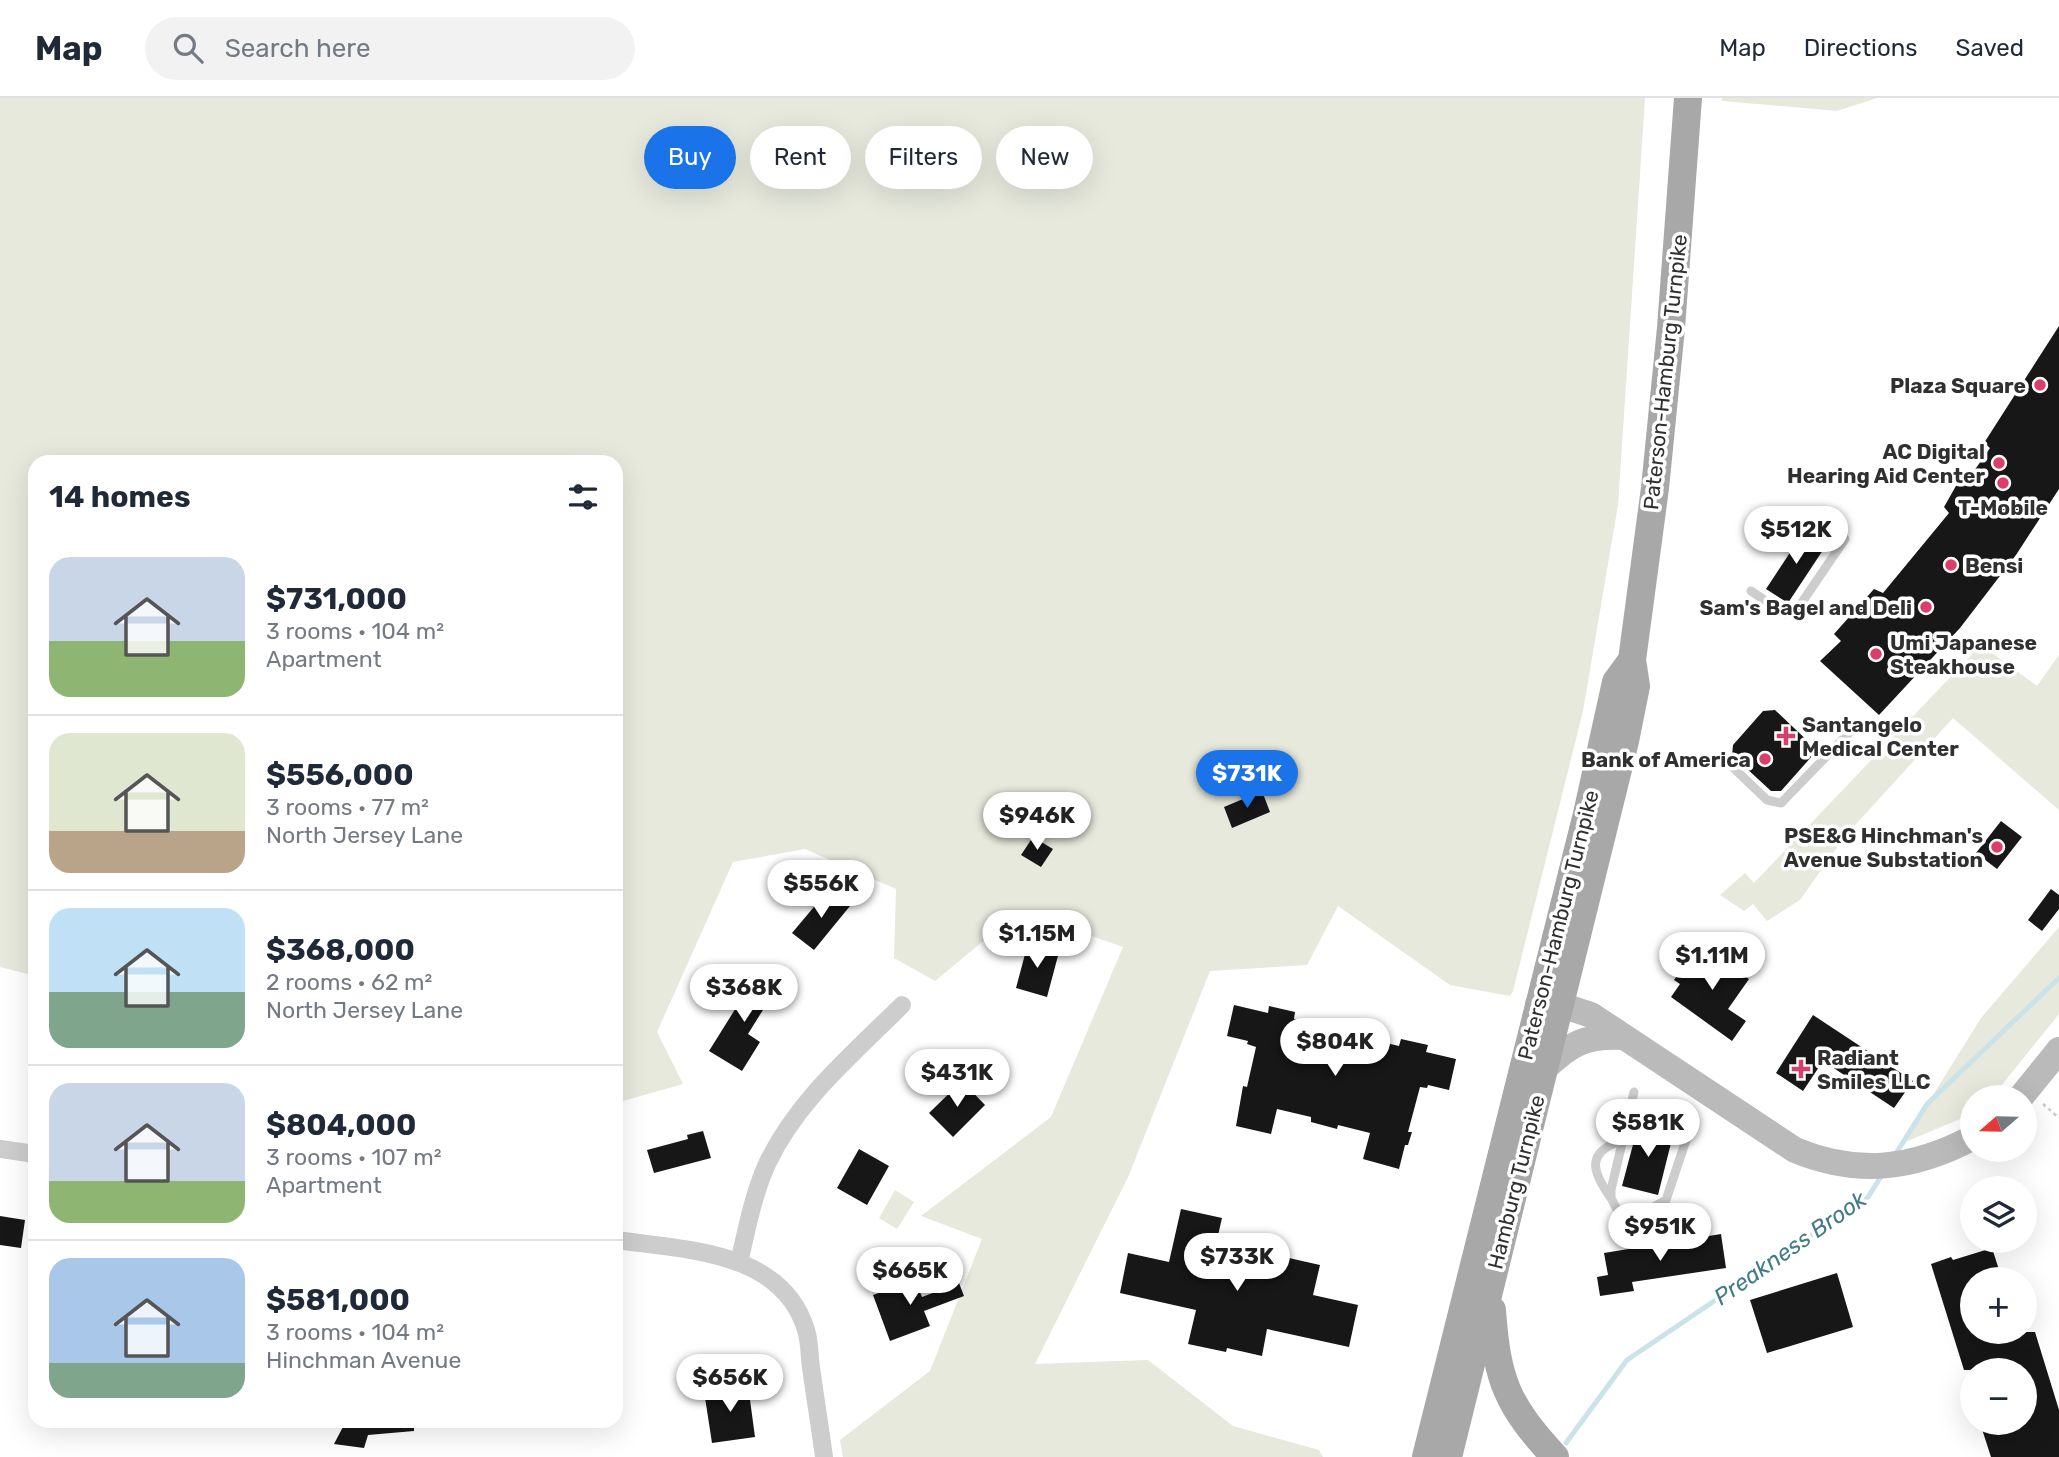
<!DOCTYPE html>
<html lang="en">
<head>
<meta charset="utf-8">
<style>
  :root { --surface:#fff; --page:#f2f2f3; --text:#1f2937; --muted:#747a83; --line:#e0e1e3; --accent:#1a73e8 }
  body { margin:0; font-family:Rubik,sans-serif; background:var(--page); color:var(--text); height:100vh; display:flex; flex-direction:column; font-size:26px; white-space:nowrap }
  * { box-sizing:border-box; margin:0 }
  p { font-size:23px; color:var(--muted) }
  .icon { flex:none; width:38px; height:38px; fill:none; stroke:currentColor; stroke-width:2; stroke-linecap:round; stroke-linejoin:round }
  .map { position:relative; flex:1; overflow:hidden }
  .drawer { position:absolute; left:28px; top:357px; width:595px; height:973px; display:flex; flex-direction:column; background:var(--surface); border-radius:21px; box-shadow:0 7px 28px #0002 }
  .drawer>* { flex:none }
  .guide { position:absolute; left:644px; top:28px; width:665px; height:63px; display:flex; gap:14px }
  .needle { width:46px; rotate:250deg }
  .fabs { position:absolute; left:1960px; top:987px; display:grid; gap:14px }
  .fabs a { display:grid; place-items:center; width:77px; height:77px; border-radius:50%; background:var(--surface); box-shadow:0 7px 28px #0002; font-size:35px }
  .price { position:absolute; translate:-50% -60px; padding:0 16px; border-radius:24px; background:#fff; color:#222; font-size:23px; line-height:46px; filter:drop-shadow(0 2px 4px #0008) }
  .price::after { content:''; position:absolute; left:50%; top:42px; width:21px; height:16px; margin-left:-10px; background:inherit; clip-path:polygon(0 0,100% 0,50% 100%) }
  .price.active { background:var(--accent); color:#fff }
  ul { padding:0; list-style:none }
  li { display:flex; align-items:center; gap:21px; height:175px; padding:0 21px }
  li+li { border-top:2px solid var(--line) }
  li span { display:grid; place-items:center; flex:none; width:196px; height:140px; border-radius:21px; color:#555 }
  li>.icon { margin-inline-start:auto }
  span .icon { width:84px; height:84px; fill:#fffc; stroke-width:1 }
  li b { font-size:30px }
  h2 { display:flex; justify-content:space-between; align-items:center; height:84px; padding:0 21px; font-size:30px }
  .pill { padding:0 24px; border-radius:32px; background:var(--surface); box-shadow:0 7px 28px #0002; font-size:24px; line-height:63px }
  .pill.active { background:var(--accent); color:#fff }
  header { display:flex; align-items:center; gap:42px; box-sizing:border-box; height:98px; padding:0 35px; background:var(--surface); border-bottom:2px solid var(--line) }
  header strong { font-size:33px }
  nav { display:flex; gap:38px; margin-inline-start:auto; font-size:24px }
  .search { width:490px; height:63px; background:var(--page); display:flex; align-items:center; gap:18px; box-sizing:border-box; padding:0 24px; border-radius:38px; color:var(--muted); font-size:26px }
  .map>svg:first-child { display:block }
</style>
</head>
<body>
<header>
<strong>Map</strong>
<div class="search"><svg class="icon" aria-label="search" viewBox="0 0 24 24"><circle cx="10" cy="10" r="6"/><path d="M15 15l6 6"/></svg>Search here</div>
<nav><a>Map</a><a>Directions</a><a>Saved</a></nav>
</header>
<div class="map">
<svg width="2059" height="1359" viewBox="0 0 2059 1359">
  <rect width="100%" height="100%" fill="#fff"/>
  <!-- green -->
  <path fill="#e6e9dc" d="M0,0H1645L1618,407L1583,613L1513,893L1510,898L1450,887L1338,808L1307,867L1210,873L1129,1077L1035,1266L1148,1262L1233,1328L1319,1352L1323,1359H843L840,1342L930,1273L982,1141L921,1118L1051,1019L1123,849L1038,819L993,835L935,883L894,860L896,791L805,751L733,764L657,934L683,986L616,1005V364H35V878L0,869Z
    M1722,0H1877L1837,13L1722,3Z
    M1981,547L2037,588L2059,557V712L1953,620L1846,737L1800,802L1767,823L1753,806L1744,813L1720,797L1745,775L1754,785Z
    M2059,829V916L1992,999H1972V1016L1903,1045L1981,920Z
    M895,1092L914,1104L897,1131L879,1120Z"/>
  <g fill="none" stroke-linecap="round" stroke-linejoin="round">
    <!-- stream -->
    <path stroke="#cae3e8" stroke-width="5" d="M1895,1057L1927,1006L2059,880
      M1566,1345L1627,1262L1868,1099L1882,1077"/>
  </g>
  <!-- building -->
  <path fill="#171717" d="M2059,228V391L2016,457L1960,530L1879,617L1820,563L1841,543L1834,536L1874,491L1883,495L1949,415L1944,409L1965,372L1974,373L1990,350L1984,345Z
    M1805,432L1827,446L1788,505L1766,491Z
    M1775,612L1813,648V657L1781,693H1771L1732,657L1733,647L1763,613Z
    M1262,693L1270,714L1232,730L1224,709Z
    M2001,723L2022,739L1997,771L1976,755Z
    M1033,739L1053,751L1041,769L1021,757Z
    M829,791L850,808L814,852L792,835Z
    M2051,791L2059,797V811L2042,833L2028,822Z
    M1028,845L1059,854L1047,899L1016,890Z
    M1705,850L1749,881L1728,911L1746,923L1732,943L1671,899L1680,886L1674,882L1686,865L1691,869Z
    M759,873L779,886L748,936L760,944L742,973L709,953Z
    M1234,907L1268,915L1269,908L1295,914L1294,921L1333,930L1335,920L1363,926L1361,934L1370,936L1369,941L1399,948L1401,941L1428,947L1426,954L1456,961L1449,992L1428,987L1427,990L1420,989L1408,1034H1412L1408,1047H1405L1399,1071L1363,1061L1370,1035L1338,1027L1337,1031L1311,1024V1019L1277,1011L1271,1036L1236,1028L1243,988L1247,989L1256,949L1247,946L1248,943L1227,938Z
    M1813,917L1913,983L1894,1010L1823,963L1803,993L1776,975Z
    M962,983L985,1007L953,1039L929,1015Z
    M1639,1024L1674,1033L1658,1097L1622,1088Z
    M703,1033L711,1060L654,1075L647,1052L688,1041L687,1037Z
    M859,1051L889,1068L867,1107L837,1090Z
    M1181,1111L1222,1120L1214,1155L1277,1170L1280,1158L1320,1167L1313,1197L1358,1207L1349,1249L1267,1231L1262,1258L1227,1250L1226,1254L1188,1246L1196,1212L1120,1195L1128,1155L1169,1164Z
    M0,1118L25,1122L21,1150L0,1147Z
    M1721,1136L1726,1170L1632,1184L1634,1193L1600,1198L1597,1179L1608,1177L1604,1155Z
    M1992,1150L2002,1181H1972V1234H2035L2059,1312V1359H1991L1980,1325H2025V1272H1964L1931,1166L1951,1159L1953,1162Z
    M1837,1175L1853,1229L1767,1255L1750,1202Z
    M915,1182L922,1199L959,1185L964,1198L924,1213L930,1228L890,1243L873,1197Z
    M748,1287L755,1339L712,1345L704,1293Z
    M346,1323H414V1333L368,1337L364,1350L334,1346Z"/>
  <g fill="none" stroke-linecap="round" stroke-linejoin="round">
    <!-- path -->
    <path stroke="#cacaca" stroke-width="2.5" stroke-dasharray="3.5 3.5" stroke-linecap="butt" d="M2043,1006L2059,1020"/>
    <!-- lane -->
    <path stroke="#cdcdcd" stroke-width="9" d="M1751,493L1785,516L1796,513L1845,441
      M1721,658L1767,702L1781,705L1849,635
      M1611,1100C1592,1074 1585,1054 1623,1042
      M1619,1116L1652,1110L1666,1102L1690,1030
      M1623,1123L1611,1100V1092L1634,994"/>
    <!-- street -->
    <path stroke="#cdcdcd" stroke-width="18" d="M0,1051L35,1056
      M616,1142C684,1152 782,1152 806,1232C810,1244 809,1257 811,1269C815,1299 820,1329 824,1359
      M739,1164C747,1131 753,1097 767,1066C797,1002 853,956 902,907"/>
    <!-- secondary -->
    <path stroke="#bababa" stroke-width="26" d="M1538,907H1561L1591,917L1795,1052C1858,1078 1913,1071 1972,1040
      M1545,970C1570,946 1586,937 1622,939
      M2021,999L2059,952"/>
    <!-- primary -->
    <path stroke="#a8a8a8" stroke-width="28" d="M1492,1212C1497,1283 1507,1307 1555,1359
      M1426,1359L1587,716L1616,584L1632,562L1655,390L1671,230L1688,0
      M1448,1359L1625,643L1636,588L1632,562"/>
  </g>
  <!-- markers -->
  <g fill="#da3f6c" stroke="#fff" stroke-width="2.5">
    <circle cx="2040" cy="287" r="7"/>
    <circle cx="1999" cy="365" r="7"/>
    <circle cx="2003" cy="385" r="7"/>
    <circle cx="1951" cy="467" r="7"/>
    <circle cx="1926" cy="509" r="7"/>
    <circle cx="1876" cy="556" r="7"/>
    <path d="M1782.5 627.5h7v7h7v7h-7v7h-7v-7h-7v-7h7z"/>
    <circle cx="1765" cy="661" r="7"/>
    <circle cx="1997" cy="749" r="7"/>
    <path d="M1797.5 960.5h7v7h7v7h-7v7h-7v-7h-7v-7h7z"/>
  </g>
  <g text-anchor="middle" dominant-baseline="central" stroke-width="7" stroke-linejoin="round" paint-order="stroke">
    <!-- street labels -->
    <g font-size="21" fill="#303030" stroke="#fff">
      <text transform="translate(1665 274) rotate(-84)">Paterson-Hamburg Turnpike</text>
      <text transform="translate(1558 827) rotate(-76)">Paterson-Hamburg Turnpike</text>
      <text transform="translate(1516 1084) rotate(-76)">Hamburg Turnpike</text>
    </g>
    <!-- poi labels -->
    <g font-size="21" font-weight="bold" fill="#303030" stroke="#fff" text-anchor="end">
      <text x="2026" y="287">Plaza Square</text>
      <text x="1985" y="353">AC Digital<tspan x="1985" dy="24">Hearing Aid Center</tspan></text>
      <text x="2003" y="409" text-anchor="middle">T-Mobile</text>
      <text x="1965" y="467" text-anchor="start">Bensi</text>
      <text x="1912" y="509">Sam's Bagel and Deli</text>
      <text x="1890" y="544" text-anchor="start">Umi Japanese<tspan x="1890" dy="24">Steakhouse</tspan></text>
      <text x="1802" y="626" text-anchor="start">Santangelo<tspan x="1802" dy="24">Medical Center</tspan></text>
      <text x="1751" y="661">Bank of America</text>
      <text x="1983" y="737">PSE&amp;G Hinchman's<tspan x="1983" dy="24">Avenue Substation</tspan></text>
      <text x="1817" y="959" text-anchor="start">Radiant<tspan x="1817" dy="24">Smiles LLC</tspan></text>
    </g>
    <!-- water labels -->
    <g font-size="23" font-style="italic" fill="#407b88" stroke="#fff">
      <text transform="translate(1790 1150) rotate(-35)">Preakness Brook</text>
    </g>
  </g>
</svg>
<div class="fabs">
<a><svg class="needle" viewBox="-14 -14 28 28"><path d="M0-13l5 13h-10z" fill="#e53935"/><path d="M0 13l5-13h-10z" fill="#747a83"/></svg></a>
<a><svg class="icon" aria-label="layers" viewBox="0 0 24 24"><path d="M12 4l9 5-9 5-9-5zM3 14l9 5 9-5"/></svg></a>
<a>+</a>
<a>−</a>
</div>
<b class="price" style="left:1796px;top:468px">$512K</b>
<b class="price active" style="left:1247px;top:712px">$731K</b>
<b class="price" style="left:1037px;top:754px">$946K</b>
<b class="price" style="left:821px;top:822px">$556K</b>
<b class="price" style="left:1037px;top:872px">$1.15M</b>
<b class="price" style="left:1712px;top:894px">$1.11M</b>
<b class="price" style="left:744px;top:926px">$368K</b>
<b class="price" style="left:1335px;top:980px">$804K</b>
<b class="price" style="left:957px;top:1011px">$431K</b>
<b class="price" style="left:1648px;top:1061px">$581K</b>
<b class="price" style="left:1660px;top:1165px">$951K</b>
<b class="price" style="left:1237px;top:1195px">$733K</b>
<b class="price" style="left:910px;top:1209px">$665K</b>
<b class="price" style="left:730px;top:1316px">$656K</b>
<div class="guide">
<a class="pill active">Buy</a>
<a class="pill">Rent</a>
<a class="pill">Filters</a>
<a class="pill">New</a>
</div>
<section class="drawer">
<h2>14 homes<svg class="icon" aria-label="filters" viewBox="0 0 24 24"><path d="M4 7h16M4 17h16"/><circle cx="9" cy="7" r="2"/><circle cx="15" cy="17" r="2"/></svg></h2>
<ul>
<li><span style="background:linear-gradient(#c9d6e8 60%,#8fb573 0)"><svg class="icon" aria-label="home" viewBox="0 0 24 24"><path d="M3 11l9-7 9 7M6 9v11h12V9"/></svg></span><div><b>$731,000</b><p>3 rooms · 104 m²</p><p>Apartment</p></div></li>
<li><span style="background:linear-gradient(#dfe7d0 70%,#b9a48a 0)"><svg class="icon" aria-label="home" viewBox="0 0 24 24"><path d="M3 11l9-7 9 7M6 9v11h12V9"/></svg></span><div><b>$556,000</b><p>3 rooms · 77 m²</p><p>North Jersey Lane</p></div></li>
<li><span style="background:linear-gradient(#bfe0f5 60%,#7fa58c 0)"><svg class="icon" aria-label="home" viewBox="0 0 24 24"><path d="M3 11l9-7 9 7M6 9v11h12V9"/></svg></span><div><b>$368,000</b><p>2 rooms · 62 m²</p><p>North Jersey Lane</p></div></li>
<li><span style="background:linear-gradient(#c9d6e8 70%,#8fb573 0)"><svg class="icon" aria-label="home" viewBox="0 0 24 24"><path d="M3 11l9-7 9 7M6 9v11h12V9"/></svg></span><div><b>$804,000</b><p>3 rooms · 107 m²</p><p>Apartment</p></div></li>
<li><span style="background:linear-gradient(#a9c7e8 75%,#7fa58c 0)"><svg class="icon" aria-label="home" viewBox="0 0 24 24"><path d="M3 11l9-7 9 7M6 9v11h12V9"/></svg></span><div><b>$581,000</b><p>3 rooms · 104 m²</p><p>Hinchman Avenue</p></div></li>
</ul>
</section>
</div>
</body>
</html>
